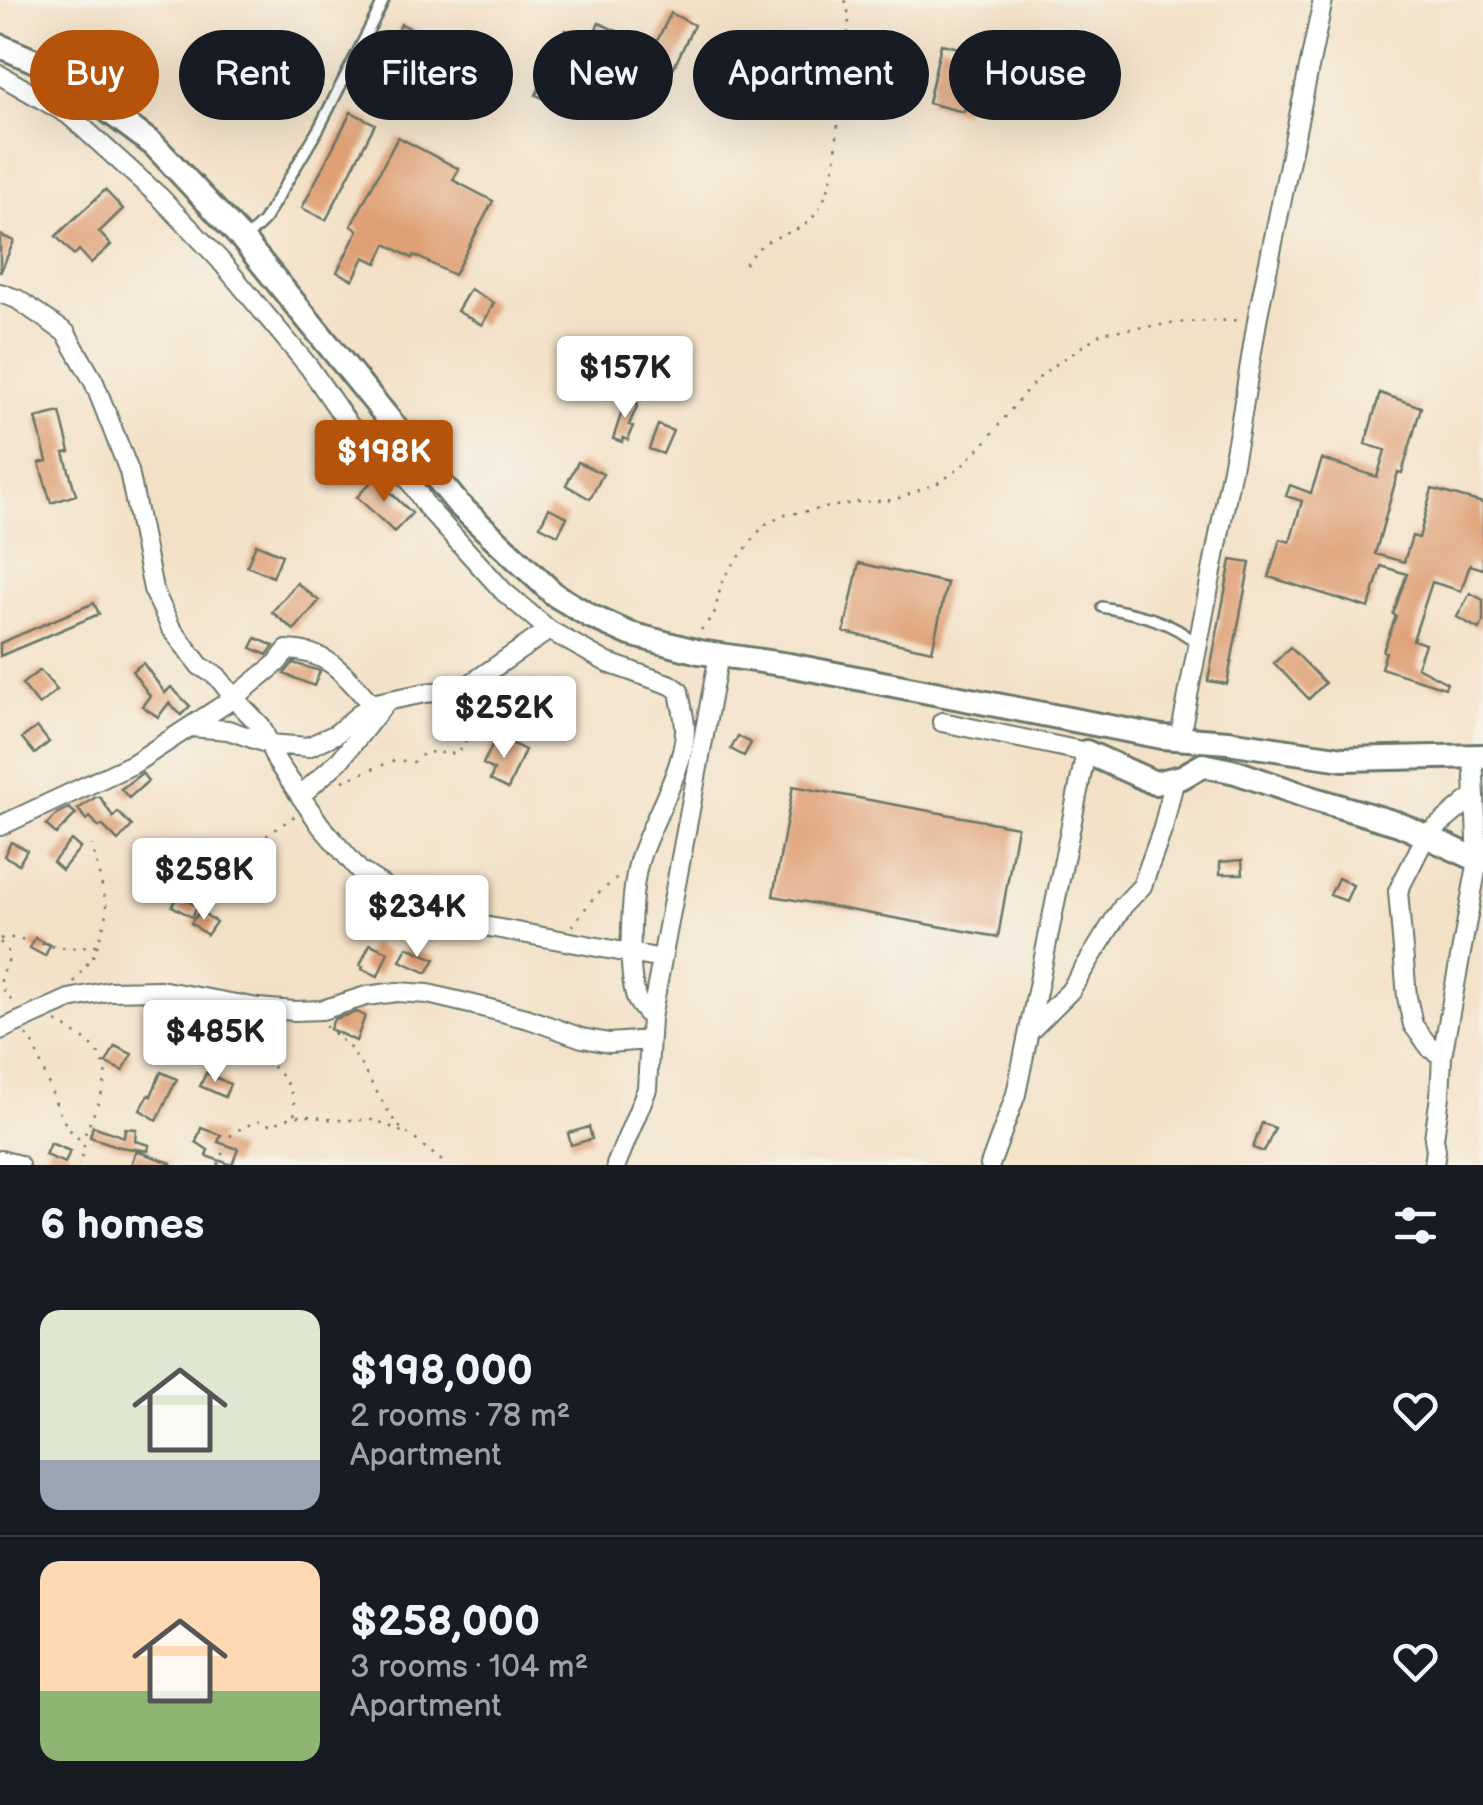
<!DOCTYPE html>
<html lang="en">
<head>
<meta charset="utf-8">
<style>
  :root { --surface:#171b24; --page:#242831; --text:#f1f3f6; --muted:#9ea1a6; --line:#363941; --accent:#b45309 }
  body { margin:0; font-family:"Balsamiq Sans",sans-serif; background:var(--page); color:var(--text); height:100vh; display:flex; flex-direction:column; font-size:38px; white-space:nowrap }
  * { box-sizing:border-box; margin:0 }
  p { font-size:32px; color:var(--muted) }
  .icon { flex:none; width:55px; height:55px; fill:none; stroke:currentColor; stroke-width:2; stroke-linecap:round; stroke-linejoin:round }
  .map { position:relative; height:1165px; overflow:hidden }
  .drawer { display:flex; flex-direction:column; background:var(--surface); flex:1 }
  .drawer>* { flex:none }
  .banner { position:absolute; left:30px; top:30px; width:1425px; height:90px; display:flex; gap:20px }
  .price { position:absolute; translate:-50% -85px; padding:0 22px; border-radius:10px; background:#fff; color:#222; font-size:32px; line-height:65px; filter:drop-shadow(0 2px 5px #0008) }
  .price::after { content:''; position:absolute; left:50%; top:60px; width:30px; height:22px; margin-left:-15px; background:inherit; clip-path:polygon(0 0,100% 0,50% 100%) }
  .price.on { background:var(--accent); color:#fff }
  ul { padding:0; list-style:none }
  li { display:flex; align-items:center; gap:30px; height:250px; padding:0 40px }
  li+li { border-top:2px solid var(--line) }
  li span { display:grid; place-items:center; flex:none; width:280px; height:200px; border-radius:20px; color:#555 }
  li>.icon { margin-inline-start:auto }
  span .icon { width:120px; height:120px; fill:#fffc; stroke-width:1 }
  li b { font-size:42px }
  h2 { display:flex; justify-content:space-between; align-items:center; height:120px; padding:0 40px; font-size:42px }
  .chip { padding:0 35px; border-radius:45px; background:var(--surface); box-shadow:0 10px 40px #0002; font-size:35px; line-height:90px }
  .chip.on { background:var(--accent); color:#fff }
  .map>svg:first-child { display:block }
</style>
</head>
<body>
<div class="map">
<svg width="1483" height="1165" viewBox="0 0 1483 1165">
  <rect width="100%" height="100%" fill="#f7f3e8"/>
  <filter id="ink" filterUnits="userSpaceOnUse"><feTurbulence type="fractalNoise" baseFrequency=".01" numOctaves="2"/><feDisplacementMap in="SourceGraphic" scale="20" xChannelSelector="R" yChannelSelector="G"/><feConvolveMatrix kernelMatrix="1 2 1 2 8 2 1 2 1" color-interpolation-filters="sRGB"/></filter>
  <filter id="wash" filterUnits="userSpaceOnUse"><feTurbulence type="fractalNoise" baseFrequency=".0048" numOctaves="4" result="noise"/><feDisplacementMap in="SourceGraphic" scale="40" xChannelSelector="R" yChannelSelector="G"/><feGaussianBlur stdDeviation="2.25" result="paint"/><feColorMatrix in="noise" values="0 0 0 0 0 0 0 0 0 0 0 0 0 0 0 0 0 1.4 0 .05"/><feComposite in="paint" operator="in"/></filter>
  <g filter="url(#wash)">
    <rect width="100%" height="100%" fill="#f3e1c7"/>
    <g id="blocks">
      <!-- building -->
      <path fill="#dfa076" d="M671,13L694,25L674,67L650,55Z
        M599,23L619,32L608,50L577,114L536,95L566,30L590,41Z
        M401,24L425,35L414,60L389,50Z
        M941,44L977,52L964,112L928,103Z
        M449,45L474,57L468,70L443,59Z
        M351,112L375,124L326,220L302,208Z
        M398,137L459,169L453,180L493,201L454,275L414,255L412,258L386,244L377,263L364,257L353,280L337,272L358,230L351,226Z
        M105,190L123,209L99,232L111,245L91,263L79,250L74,255L56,236Z
        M0,235L14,241L0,273Z
        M470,289L494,303L482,325L457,311Z
        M1380,393L1421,407L1402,473L1398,472L1375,554L1404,562L1412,536L1419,538L1432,489L1483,503V569L1470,565L1461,591L1432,582L1413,640L1425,644L1417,667L1447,683L1445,688L1381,668L1386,652L1383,651L1396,616L1393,614L1407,574L1381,566L1369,608L1269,577L1280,539L1290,542L1302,501L1286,496L1290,485L1311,493L1322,459L1377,477L1385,450L1365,444Z
        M626,399L638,404L629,425L633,426L628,440L623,438L622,442L613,439Z
        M60,412L70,452L64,453L76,495L51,503L39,463L47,461L36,418Z
        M658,425L673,431L663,454L649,449Z
        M578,462L603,474L590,499L566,485Z
        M375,478L412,513L394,532L357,497Z
        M549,508L567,517L558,535L540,526Z
        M256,544L282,555L273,577L247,566Z
        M1231,560L1250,563L1227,684L1208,681Z
        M859,563L947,583L932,651L844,632Z
        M297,583L319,601L294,630L272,612Z
        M1470,593L1483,600V622L1479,629L1457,617Z
        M94,603L99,614L0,656V643Z
        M256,638L274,646L267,655L251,648Z
        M1290,647L1325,683L1309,699L1274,663Z
        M143,663L165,693L171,687L190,706L181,715L169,703L158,717L142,706L150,696L132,671Z
        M293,663L320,671L314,686L284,674Z
        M40,670L57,690L39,705L22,684Z
        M37,727L49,742L35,754L22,738Z
        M497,736L525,750L508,789L490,780L494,770L483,764Z
        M738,736L751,743L744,756L731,749Z
        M142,773L148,781L129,798L121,789Z
        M793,786L1017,827L998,937L773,896Z
        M96,797H100L113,817L118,812L132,826L118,841L102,825L99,827L90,817L86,820L78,809Z
        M69,808L76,814L56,834L46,825L58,813Z
        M71,840L80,848L62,870L53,862Z
        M11,842L27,850L19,864L4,856Z
        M1242,860L1243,874H1220V862Z
        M1338,878L1353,885L1346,901L1330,895Z
        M178,895L197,906L192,917L172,906Z
        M200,911L216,922L207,935L191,923Z
        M35,938L50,945L45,956L30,948Z
        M370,944L388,952L378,976L362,969L363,966L360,965Z
        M407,947L435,959L427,973L400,961Z
        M357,1012L365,1016L356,1041L330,1029L334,1019Z
        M115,1046L132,1054L123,1071L106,1063Z
        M161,1072L177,1079L157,1120L140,1110L149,1095L151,1096Z
        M206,1073L230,1084L225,1097L200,1086Z
        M1262,1123L1275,1128L1264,1152L1253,1148Z
        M93,1126L124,1137L125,1128L136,1129L135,1141L149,1145L148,1151L120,1147L90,1137Z
        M589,1127L592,1139L571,1145L568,1133Z
        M201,1128L221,1135L218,1142L238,1149L232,1165L206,1156L208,1150L196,1142Z
        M50,1143L70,1151L65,1163L45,1155Z
        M136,1151L171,1163V1165H131Z"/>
    </g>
  </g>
  <g filter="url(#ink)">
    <use href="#blocks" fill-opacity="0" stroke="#697667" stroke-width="2.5"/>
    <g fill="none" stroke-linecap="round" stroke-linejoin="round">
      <!-- service casing -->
      <g stroke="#697667" stroke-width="14">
        <path id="service" d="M245,239L263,222L319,128L384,0
          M1102,607C1136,614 1169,619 1196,643"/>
      </g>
      <!-- minor casing -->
      <g stroke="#697667" stroke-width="22">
        <path id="minor" d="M0,75L69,115L161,198L219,259L309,367L349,425L410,481L427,507L504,592L549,630
          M0,293L17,299L66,333L94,382L129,471L153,589L171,628L200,666L217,676L234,698L277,663L287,650C329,651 345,675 371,704L425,693L463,689L549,630L608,663L671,685L679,691C681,704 685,717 685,730C685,769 650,823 639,861C631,890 626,972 637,1000C640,1006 646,1012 651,1018
          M942,722L1086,752L1016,1094L990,1165
          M190,727L228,730L269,744L308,747L336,734L371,704
          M1180,737L1239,432L1258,315L1323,0
          M300,796L340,760L387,701
          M0,826L133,764L234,698L261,726L277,762L321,826L359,870L410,903L468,923L662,959
          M0,1030L69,999L109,991L160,990L258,1008L295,1011L322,1010L366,996L397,992L428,994L474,1005L529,1019L582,1038L609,1043L649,1040
          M1029,1032L1070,991L1123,906L1142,886L1163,828L1175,778
          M1442,1056L1431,1049L1413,1025L1407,997L1398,891L1426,836L1475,795
          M0,1160L19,1165
          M616,1165L647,1089L651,1018L719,655
          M1434,1165L1436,1150L1434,1138L1440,1096L1442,1056L1478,860L1473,755"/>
      </g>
      <!-- tertiary casing -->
      <g stroke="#697667" stroke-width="28">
        <path id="tertiary" d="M0,46L49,67L154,145L243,240L458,504L555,595L590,616L630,634L699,652L789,665L1162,737L1228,742L1343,759L1483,756
          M1086,752L1155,783L1182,777L1203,765L1236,772L1311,798L1399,824L1483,862"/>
      </g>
      <!-- path -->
      <path stroke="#697667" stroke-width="2.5" stroke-dasharray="2.5 8" stroke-linecap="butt" d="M745,264C750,258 754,251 760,247C776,233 799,234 813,217C844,177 835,122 840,75C843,48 855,27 845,0
        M701,630L714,614L723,578L764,525L785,515L858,502L894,500L940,482L960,468L986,441L1026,391L1045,372L1103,332L1186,322L1242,320
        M343,781L395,760L413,762L426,752L458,754L466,740L465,734L445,709
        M232,860L296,815
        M572,926L595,896L617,878
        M0,939C19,935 37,944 56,947C69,949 84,946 97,945
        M0,942C20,961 1,961 1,981C1,990 10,998 14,1004
        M74,982L95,953L108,911L92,845
        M218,1017C242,1044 301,1075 294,1116
        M56,1022C127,1060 108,1078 82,1141
        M325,1026L351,1049L396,1124L447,1165
        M26,1035L33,1043L60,1114L68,1128L84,1144V1152L79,1165
        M218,1165L228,1138L236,1131L257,1121L271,1125L294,1116H310L334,1120H376L406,1134"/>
      <!-- service -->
      <use href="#service" stroke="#fff" stroke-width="9"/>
      <!-- minor -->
      <use href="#minor" stroke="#fff" stroke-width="18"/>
      <!-- tertiary -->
      <use href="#tertiary" stroke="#fff" stroke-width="22"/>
    </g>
  </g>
</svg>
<b class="price" style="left:625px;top:421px">$157K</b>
<b class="price on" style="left:384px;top:505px">$198K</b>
<b class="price" style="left:504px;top:761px">$252K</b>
<b class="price" style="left:204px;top:923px">$258K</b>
<b class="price" style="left:417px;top:960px">$234K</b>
<b class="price" style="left:215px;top:1085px">$485K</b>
<div class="banner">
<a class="chip on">Buy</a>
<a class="chip">Rent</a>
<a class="chip">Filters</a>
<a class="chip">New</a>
<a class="chip">Apartment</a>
<a class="chip">House</a>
</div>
</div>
<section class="drawer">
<h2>6 homes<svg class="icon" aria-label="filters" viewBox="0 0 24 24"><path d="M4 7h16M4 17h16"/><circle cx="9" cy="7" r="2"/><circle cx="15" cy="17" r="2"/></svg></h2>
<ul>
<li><span style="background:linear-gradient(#dfe7d0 75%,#9aa5b1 0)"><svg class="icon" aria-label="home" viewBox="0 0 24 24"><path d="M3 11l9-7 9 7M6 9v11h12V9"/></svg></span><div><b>$198,000</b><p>2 rooms · 78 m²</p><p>Apartment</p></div><svg class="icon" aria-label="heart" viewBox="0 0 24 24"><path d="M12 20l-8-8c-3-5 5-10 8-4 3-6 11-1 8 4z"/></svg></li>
<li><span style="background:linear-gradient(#ffd9b3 65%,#8fb573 0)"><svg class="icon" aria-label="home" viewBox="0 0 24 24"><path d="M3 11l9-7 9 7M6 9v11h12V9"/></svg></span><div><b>$258,000</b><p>3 rooms · 104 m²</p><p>Apartment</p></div><svg class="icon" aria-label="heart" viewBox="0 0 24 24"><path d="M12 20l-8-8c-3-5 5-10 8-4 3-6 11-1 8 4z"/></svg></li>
</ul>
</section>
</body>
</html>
